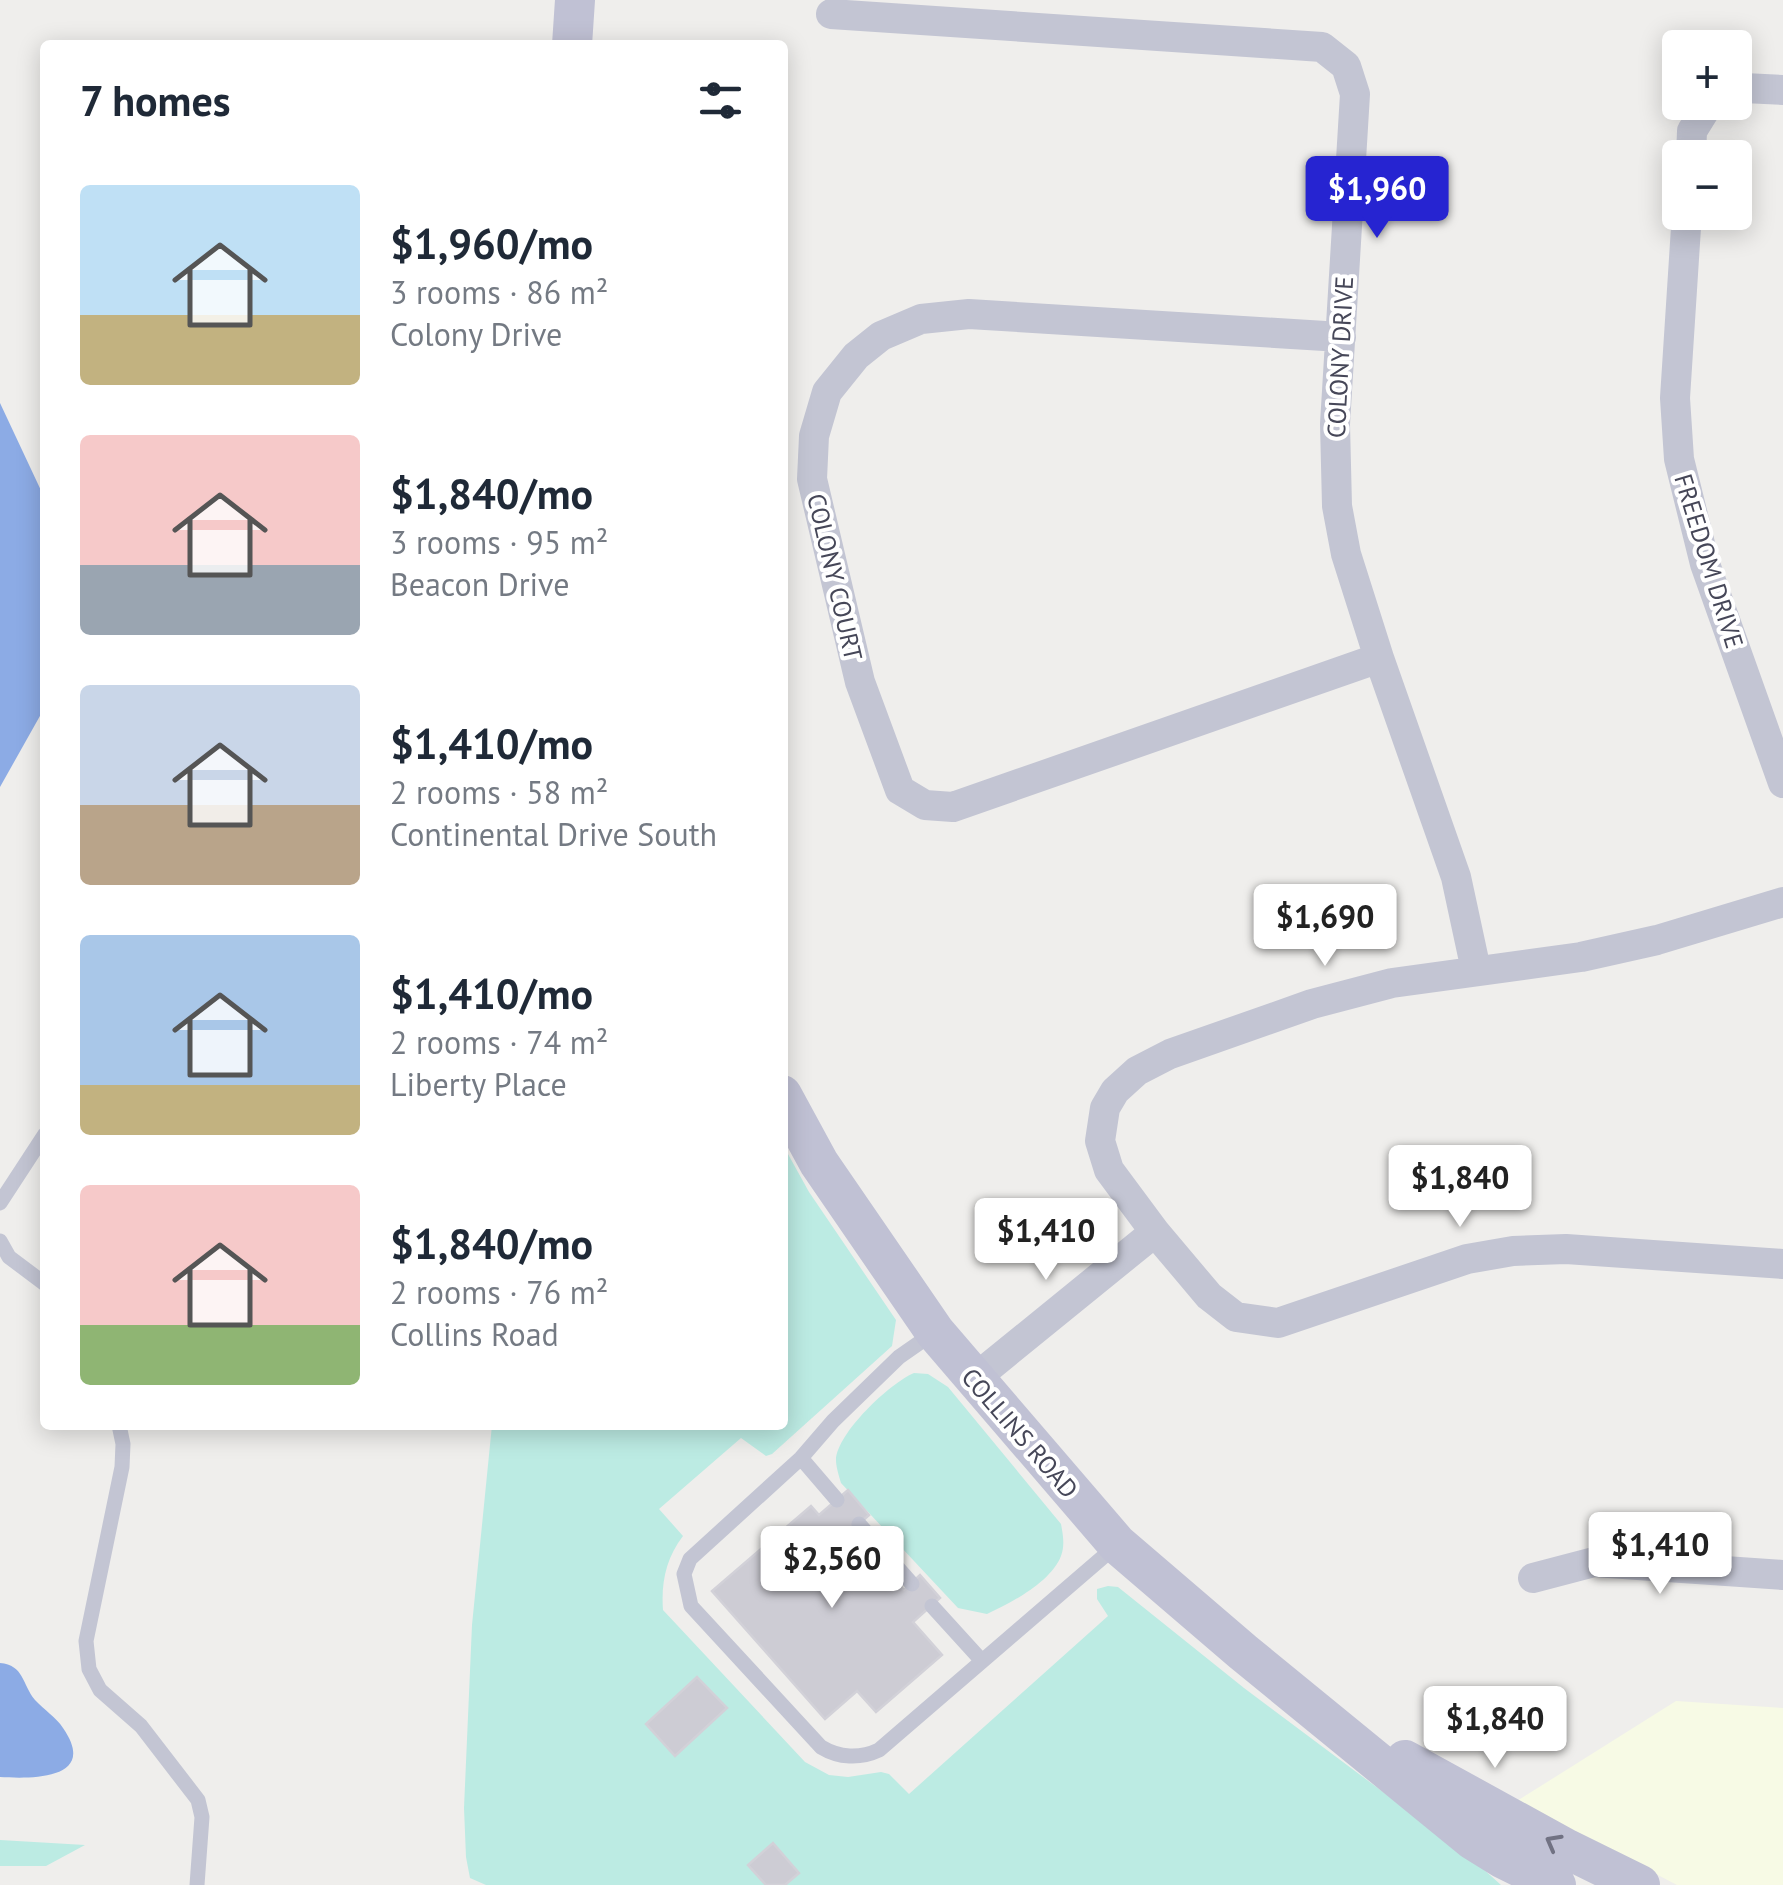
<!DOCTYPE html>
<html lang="en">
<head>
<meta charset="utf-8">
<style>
  :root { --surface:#fff; --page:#f2f2f3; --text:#1f2937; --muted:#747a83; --accent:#2624d1 }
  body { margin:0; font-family:"PT Sans",sans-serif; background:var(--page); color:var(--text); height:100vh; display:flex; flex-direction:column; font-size:38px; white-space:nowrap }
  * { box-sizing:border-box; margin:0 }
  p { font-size:32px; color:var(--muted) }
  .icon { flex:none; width:55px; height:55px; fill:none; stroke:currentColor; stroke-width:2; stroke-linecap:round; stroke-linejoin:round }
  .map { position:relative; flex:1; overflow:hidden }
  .details { position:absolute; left:40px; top:40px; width:748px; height:1390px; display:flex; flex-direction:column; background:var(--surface); border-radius:10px; box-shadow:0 5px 25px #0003 }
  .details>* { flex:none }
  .controls { position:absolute; left:1662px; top:30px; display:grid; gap:20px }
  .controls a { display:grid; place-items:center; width:90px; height:90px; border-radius:10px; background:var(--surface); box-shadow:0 5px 25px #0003; font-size:50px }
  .price { position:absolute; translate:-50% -85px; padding:0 22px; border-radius:10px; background:#fff; color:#222; font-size:32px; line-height:65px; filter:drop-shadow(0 2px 5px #0008) }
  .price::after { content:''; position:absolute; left:50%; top:60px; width:30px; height:22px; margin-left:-15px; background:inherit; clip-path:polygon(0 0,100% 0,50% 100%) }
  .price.on { background:var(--accent); color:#fff }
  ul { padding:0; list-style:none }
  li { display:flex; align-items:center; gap:30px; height:250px; padding:0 40px }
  li span { display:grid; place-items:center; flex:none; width:280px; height:200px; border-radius:10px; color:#555 }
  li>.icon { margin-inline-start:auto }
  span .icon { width:120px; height:120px; fill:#fffc; stroke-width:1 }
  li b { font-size:42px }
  h2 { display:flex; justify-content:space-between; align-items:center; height:120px; padding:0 40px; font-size:42px }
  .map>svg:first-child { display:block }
</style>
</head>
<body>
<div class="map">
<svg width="1783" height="1885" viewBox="0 0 1783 1885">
  <rect width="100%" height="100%" fill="#efeeec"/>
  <!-- commercial -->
  <path fill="#f7fae5" d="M1676,1701L1783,1708V1885H1677L1517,1801Z"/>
  <!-- green -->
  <path fill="#bcebe3" d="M783,1145L809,1192L896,1320L892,1346L772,1454L766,1456L741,1438L659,1509L683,1536C666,1558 661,1583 663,1610L805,1762L829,1775L848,1777L881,1772L889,1774L909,1794L1108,1616L1097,1599V1589L1108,1586L1118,1587L1244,1688L1470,1857L1501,1885H486L470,1878L466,1857L464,1808L472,1625L492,1425H782Z
    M914,1373L928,1374L948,1387L1061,1524C1063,1535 1065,1545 1061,1556C1051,1582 1011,1603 987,1614L958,1608L841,1483C839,1476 836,1467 836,1460C837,1433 890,1383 914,1373Z
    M0,1840L85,1845L46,1866H0Z"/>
  <!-- water -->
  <path fill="#8cabe5" d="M0,403L45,499V707L0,787Z
    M0,1663C24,1665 22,1684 35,1700C44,1710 56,1717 63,1728C99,1780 31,1779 0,1777Z"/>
  <!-- building -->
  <path fill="#cdccd4" stroke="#d2d1d8" stroke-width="2.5" d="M848,1490L869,1515L851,1531L904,1590L920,1575L940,1598L913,1622L942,1655L876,1712L857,1691L825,1719L712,1591L811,1506L819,1515Z
    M697,1677L727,1708L675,1756L646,1724Z
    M773,1843L799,1873L785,1885H766L748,1865Z"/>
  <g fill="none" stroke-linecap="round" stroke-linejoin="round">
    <!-- lane -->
    <path stroke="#c3c5d3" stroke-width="15" d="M0,1203L45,1134
      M0,1241L9,1257L45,1284
      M932,1334L899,1357L833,1421L801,1458L690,1559L684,1574L691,1606L821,1747C839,1758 860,1759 879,1750L1117,1545
      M119,1425L123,1444L122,1467L86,1641L89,1669L100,1690L141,1726L198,1800L202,1817L197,1885
      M801,1458L837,1500
      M859,1524L912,1584
      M932,1606L982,1661"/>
    <!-- street -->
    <path stroke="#c3c5d3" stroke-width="30" d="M831,14L1322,47L1346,66L1355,94L1335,424L1337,506L1346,554L1379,658L1456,877L1476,970
      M1735,91L1744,88L1783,90
      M1691,158L1692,131L1710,102
      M1687,212L1675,398L1679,459L1705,564L1783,783
      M1341,337L969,314L921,319L881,336L856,356L827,392L814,436L812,479L860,682L900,790L925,805L953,807L1379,658
      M1783,902L1657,940L1581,957L1392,983L1312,1004L1170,1054L1137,1071L1115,1091L1105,1108L1100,1141L1109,1170L1155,1232L1209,1296L1236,1317L1278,1323L1467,1259L1513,1251L1566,1249L1783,1264
      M973,1380L1155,1232
      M1533,1578L1594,1562L1783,1575"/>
    <!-- secondary -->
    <path stroke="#c0c1d4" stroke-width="40" d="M572,45L575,0
      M782,1095L819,1163L935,1332L1117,1544L1243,1652L1473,1840L1502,1858L1556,1885
      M1405,1760L1567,1849L1640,1885"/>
  </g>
  <!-- one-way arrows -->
  <defs><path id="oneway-chevron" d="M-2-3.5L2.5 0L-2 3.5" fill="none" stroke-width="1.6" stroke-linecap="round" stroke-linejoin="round" transform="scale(2.5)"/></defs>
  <use stroke="#717283" href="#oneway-chevron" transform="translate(1553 1842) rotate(-151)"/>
  <g text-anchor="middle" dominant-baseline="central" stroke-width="8" stroke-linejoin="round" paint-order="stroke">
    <!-- street labels -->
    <g font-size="25" fill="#464758" stroke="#fff">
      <text transform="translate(1340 357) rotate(-87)">COLONY DRIVE</text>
      <text transform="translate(1709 561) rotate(73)">FREEDOM DRIVE</text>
      <text transform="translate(835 577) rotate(77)">COLONY COURT</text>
      <text transform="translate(1020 1433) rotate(49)">COLLINS ROAD</text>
    </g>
  </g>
</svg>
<div class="controls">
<a>+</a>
<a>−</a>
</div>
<b class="price on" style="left:1377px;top:241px">$1,960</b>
<b class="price" style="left:1325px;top:969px">$1,690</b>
<b class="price" style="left:1460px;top:1230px">$1,840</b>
<b class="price" style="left:1046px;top:1283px">$1,410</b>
<b class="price" style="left:1660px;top:1597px">$1,410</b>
<b class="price" style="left:832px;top:1611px">$2,560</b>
<b class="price" style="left:1495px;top:1771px">$1,840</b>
<section class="details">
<h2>7 homes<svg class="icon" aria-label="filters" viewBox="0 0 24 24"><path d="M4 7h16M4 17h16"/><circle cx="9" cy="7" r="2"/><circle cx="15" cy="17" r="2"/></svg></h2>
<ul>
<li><span style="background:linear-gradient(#bfe0f5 65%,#c2b280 0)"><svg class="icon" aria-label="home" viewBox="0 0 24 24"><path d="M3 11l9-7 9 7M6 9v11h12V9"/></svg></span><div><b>$1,960/mo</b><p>3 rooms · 86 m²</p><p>Colony Drive</p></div></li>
<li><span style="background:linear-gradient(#f6c9c9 65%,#9aa5b1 0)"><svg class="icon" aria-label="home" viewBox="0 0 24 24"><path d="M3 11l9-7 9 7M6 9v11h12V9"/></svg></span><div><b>$1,840/mo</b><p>3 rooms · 95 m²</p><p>Beacon Drive</p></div></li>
<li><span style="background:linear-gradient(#c9d6e8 60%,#b9a48a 0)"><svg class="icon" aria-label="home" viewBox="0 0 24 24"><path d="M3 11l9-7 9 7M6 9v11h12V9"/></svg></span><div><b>$1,410/mo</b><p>2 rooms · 58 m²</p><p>Continental Drive South</p></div></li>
<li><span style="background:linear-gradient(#a9c7e8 75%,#c2b280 0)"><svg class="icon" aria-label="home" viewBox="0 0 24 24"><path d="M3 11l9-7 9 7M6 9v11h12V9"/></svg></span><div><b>$1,410/mo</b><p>2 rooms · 74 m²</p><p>Liberty Place</p></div></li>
<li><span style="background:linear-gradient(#f6c9c9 70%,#8fb573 0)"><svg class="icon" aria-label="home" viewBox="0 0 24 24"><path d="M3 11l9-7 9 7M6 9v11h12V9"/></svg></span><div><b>$1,840/mo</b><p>2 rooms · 76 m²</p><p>Collins Road</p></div></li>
</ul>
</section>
</div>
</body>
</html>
